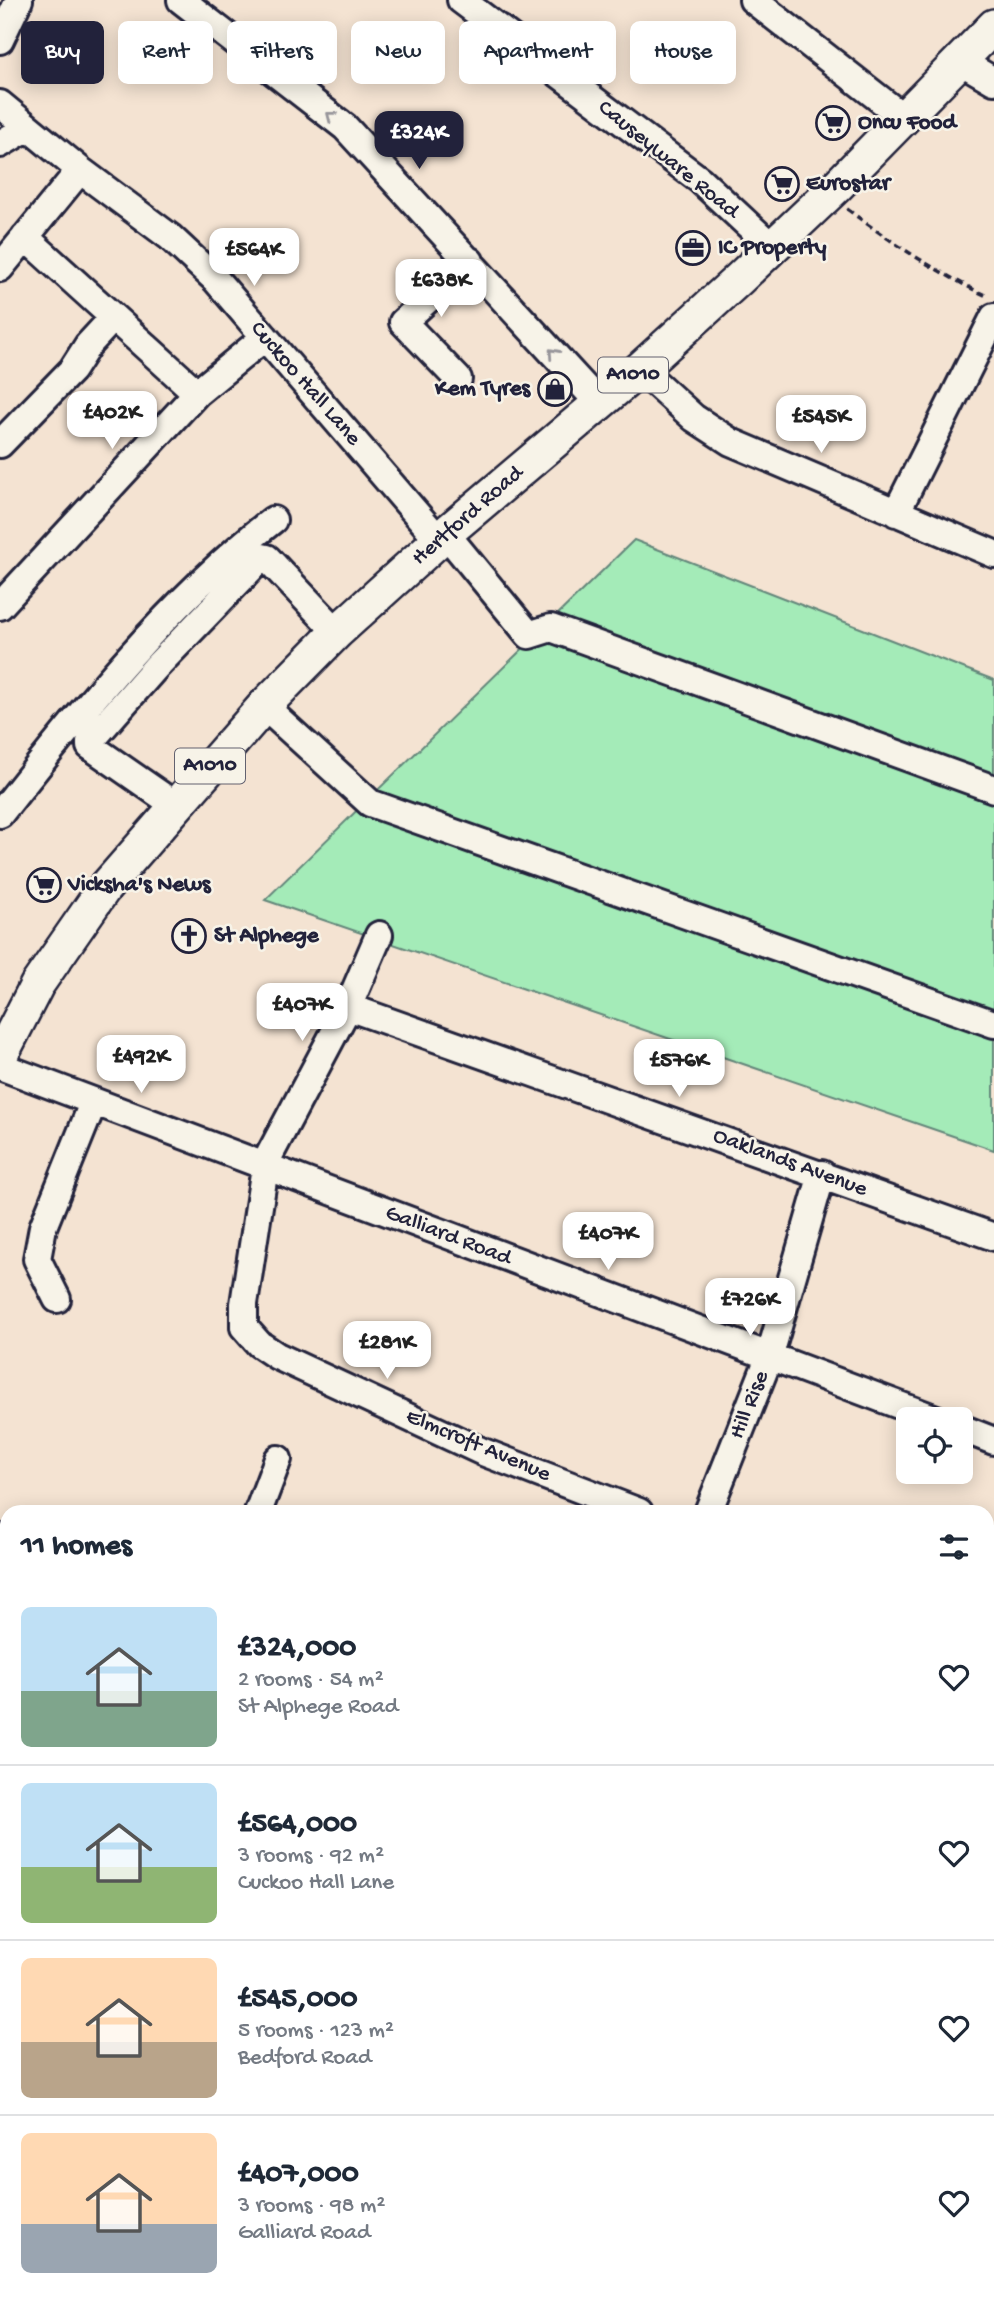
<!DOCTYPE html>
<html lang="en">
<head>
<meta charset="utf-8">
<style>
  :root { --surface:#fff; --page:#f2f2f3; --text:#1f2937; --muted:#747a83; --line:#e0e1e3; --accent:#22223b }
  body { margin:0; font-family:"Gochi Hand",sans-serif; background:var(--page); color:var(--text); height:100vh; display:flex; flex-direction:column; font-size:26px; white-space:nowrap }
  * { box-sizing:border-box; margin:0 }
  p { font-size:23px; color:var(--muted) }
  .icon { flex:none; width:38px; height:38px; fill:none; stroke:currentColor; stroke-width:2; stroke-linecap:round; stroke-linejoin:round }
  .map { position:relative; flex:1; overflow:hidden }
  .sheet { position:absolute; left:0px; top:1505px; width:994px; height:798px; display:flex; flex-direction:column; background:var(--surface); border-radius:21px 21px 0 0; box-shadow:0 4px 18px #0003 }
  .sheet>* { flex:none }
  .hud { position:absolute; left:21px; top:21px; width:952px; height:63px; display:flex; gap:14px }
  .controls { position:absolute; left:896px; top:1407px; display:grid; gap:14px }
  .controls a { display:grid; place-items:center; width:77px; height:77px; border-radius:10px; background:var(--surface); box-shadow:0 4px 18px #0003; font-size:35px }
  .price { position:absolute; translate:-50% -60px; padding:0 16px; border-radius:14px; background:#fff; color:#222; font-size:23px; line-height:46px; filter:drop-shadow(0 2px 4px #0008) }
  .price::after { content:''; position:absolute; left:50%; top:42px; width:21px; height:16px; margin-left:-10px; background:inherit; clip-path:polygon(0 0,100% 0,50% 100%) }
  .price.on { background:var(--accent); color:#fff }
  ul { padding:0; list-style:none }
  li { display:flex; align-items:center; gap:21px; height:175px; padding:0 21px }
  li+li { border-top:2px solid var(--line) }
  li span { display:grid; place-items:center; flex:none; width:196px; height:140px; border-radius:10px; color:#555 }
  li>.icon { margin-inline-start:auto }
  span .icon { width:84px; height:84px; fill:#fffc; stroke-width:1 }
  li b { font-size:30px }
  h2 { display:flex; justify-content:space-between; align-items:center; height:84px; padding:0 21px; font-size:30px }
  .chip { padding:0 24px; border-radius:10px; background:var(--surface); box-shadow:0 4px 18px #0003; font-size:24px; line-height:63px }
  .chip.on { background:var(--accent); color:#fff }
  .map>svg:first-child { display:block }
</style>
</head>
<body>
<div class="map">
<svg width="994" height="2303" viewBox="0 0 994 2303">
  <rect width="100%" height="100%" fill="#f4e3d2"/>
  <filter id="ink" filterUnits="userSpaceOnUse"><feTurbulence type="fractalNoise" baseFrequency=".0143" numOctaves="2"/><feDisplacementMap in="SourceGraphic" scale="14" xChannelSelector="R" yChannelSelector="G"/><feConvolveMatrix kernelMatrix="1 2 1 2 8 2 1 2 1" color-interpolation-filters="sRGB"/></filter>
  <g filter="url(#ink)">
    <!-- green -->
    <path fill="#a4ebb8" stroke="#63867a" stroke-width="2" d="M634,540L994,680V1150L265,900Z"/>
    <g fill="none" stroke-linecap="round" stroke-linejoin="round">
      <!-- minor casing -->
      <g stroke="#22223b" stroke-width="32">
        <path id="minor" d="M181,0L345,127L599,403
          M461,0L700,180L772,247
          M753,0L904,118
          M0,40L19,0
          M960,61L994,81
          M0,104L80,170L170,237L216,280L439,540
          M0,144L27,128
          M25,237L197,393
          M0,268L80,170
          M640,369L694,418L731,442L994,554
          M458,379L403,322L470,261
          M0,444L72,370L88,345L113,318
          M896,513L994,317
          M446,534L529,635L551,628L994,789
          M0,606L197,393L265,337
          M264,706L370,803L994,1024
          M175,805L90,746V742L156,667L262,557L267,558L337,632
          M0,814C80,712 171,599 273,520
          M379,935L348,1007L270,1154L265,1167L244,1304V1327L259,1344L277,1356L483,1452L639,1512
          M348,1007L994,1237
          M0,1066L936,1419
          M57,1299L37,1259L43,1227L93,1103
          M961,1428L994,1441
          M258,1512L278,1459
          M708,1512L769,1358L822,1174
          M0,1538L7,1541
          M987,1644L994,1647
          M0,1800L7,1802
          M0,2105L7,2107
          M987,2226V2241
          M12,2296L36,2303
          M845,2296L859,2303
          M110,2303L113,2296
          M486,2303L489,2296
          M660,2303L663,2296
          M962,2303L965,2296"/>
      </g>
      <!-- major casing -->
      <g stroke="#22223b" stroke-width="38">
        <path id="major" d="M0,1057L37,985L103,890L264,706L337,632L452,528L640,369L739,279L837,186L994,26"/>
      </g>
      <!-- path -->
      <path stroke="#22223b" stroke-width="3.5" stroke-dasharray="7 5" stroke-linecap="butt" d="M847,209C892,243 938,273 989,297"/>
      <!-- minor -->
      <use href="#minor" stroke="#f7f3e8" stroke-width="26"/>
      <!-- major -->
      <use href="#major" stroke="#f7f3e8" stroke-width="33"/>
    </g>
    <!-- one-way arrows -->
    <defs><path id="oneway-chevron" d="M-2-3.5L2.5 0L-2 3.5" fill="none" stroke-width="1.6" stroke-linecap="round" stroke-linejoin="round" transform="scale(1.75)"/></defs>
    <g stroke="#97959a">
      <use href="#oneway-chevron" transform="translate(331 116) rotate(-142)"/>
      <use href="#oneway-chevron" transform="translate(553 353) rotate(-132)"/>
    </g>
  </g>
  <!-- icons -->
  <defs>
    <g id="supermarket-ring" transform="scale(1.75)"><circle r="9.5" fill="#f7f3e8" stroke="#22223b" stroke-width="1.5"/><path d="M-6-5.5h2.5l.6 2H6L4.5 2H-2.5L-4.4-4H-6ZM-1.5 3.2a1.3 1.3 0 1 0 .1 0ZM3 3.2a1.3 1.3 0 1 0 .1 0Z" fill="#22223b"/></g>
    <g id="office-ring" transform="scale(1.75)"><circle r="9.5" fill="#f7f3e8" stroke="#22223b" stroke-width="1.5"/><path d="M-6-3h4V-5.5h4V-3h4V5H-6ZM-1-4.5V-3h2v-1.5ZM-6 0V1H6V0Z" fill="#22223b"/></g>
    <g id="shop-ring" transform="scale(1.75)"><circle r="9.5" fill="#f7f3e8" stroke="#22223b" stroke-width="1.5"/><path d="M-5-2.5h2.3a2.7 3.5 0 0 1 5.4 0H5L5.5 6h-11ZM-1.5-2.5h3a1.5 2.3 0 0 0-3 0Z" fill="#22223b"/></g>
    <g id="church-ring" transform="scale(1.75)"><circle r="9.5" fill="#f7f3e8" stroke="#22223b" stroke-width="1.5"/><path d="M-1.2-6h2.4v3.5h3.3v2.4h-3.3V6h-2.4V-.1h-3.3v-2.4h3.3Z" fill="#22223b"/></g>
  </defs>
  <g fill-rule="evenodd">
    <use href="#supermarket-ring" x="833" y="123"/>
    <use href="#supermarket-ring" x="782" y="184"/>
    <use href="#office-ring" x="693" y="248"/>
    <use href="#shop-ring" x="555" y="389"/>
    <use href="#supermarket-ring" x="44" y="885"/>
    <use href="#church-ring" x="189" y="936"/>
  </g>
  <g text-anchor="middle" dominant-baseline="central" stroke-width="5" stroke-linejoin="round" paint-order="stroke">
    <!-- shield labels -->
    <g fill="#f7f3e8" stroke="#62616f" stroke-width="2">
      <rect x="598" y="357.5" width="70" height="35" rx="5"/>
      <rect x="175" y="748.5" width="70" height="35" rx="5"/>
    </g>
    <g font-size="21" font-weight="bold" fill="#22223b">
      <text x="633" y="375">A1010</text>
      <text x="210" y="766">A1010</text>
    </g>
    <!-- poi labels -->
    <g font-size="23" font-weight="bold" fill="#22223b" stroke="#f7f3e8" text-anchor="start">
      <text x="858" y="123">Oncu Food</text>
      <text x="806" y="184">Eurostar</text>
      <text x="718" y="248">IC Property</text>
      <text x="530" y="389" text-anchor="end">Kem Tyres</text>
      <text x="68" y="885">Vicksha's News</text>
      <text x="214" y="936">St Alphege</text>
    </g>
    <!-- street labels -->
    <g font-size="23" fill="#22223b" stroke="#f7f3e8">
      <text transform="translate(668 160) rotate(39)">Causeyware Road</text>
      <text transform="translate(305 384) rotate(49)">Cuckoo Hall Lane</text>
      <text transform="translate(468 516) rotate(-41)">Hertford Road</text>
      <text transform="translate(790 1163) rotate(20)">Oaklands Avenue</text>
      <text transform="translate(448 1236) rotate(21)">Galliard Road</text>
      <text transform="translate(750 1405) rotate(-68)">Hill Rise</text>
      <text transform="translate(478 1446) rotate(23)">Elmcroft Avenue</text>
    </g>
  </g>
</svg>
<div class="controls">
<a><svg class="icon" aria-label="locate" viewBox="0 0 24 24"><circle cx="12" cy="12" r="6"/><path d="M12 2v4M12 18v4M2 12h4M18 12h4"/></svg></a>
</div>
<b class="price on" style="left:419px;top:171px">£324K</b>
<b class="price" style="left:254px;top:288px">£564K</b>
<b class="price" style="left:441px;top:319px">£638K</b>
<b class="price" style="left:112px;top:451px">£402K</b>
<b class="price" style="left:821px;top:455px">£545K</b>
<b class="price" style="left:302px;top:1043px">£407K</b>
<b class="price" style="left:141px;top:1095px">£492K</b>
<b class="price" style="left:679px;top:1099px">£576K</b>
<b class="price" style="left:608px;top:1272px">£407K</b>
<b class="price" style="left:750px;top:1338px">£726K</b>
<b class="price" style="left:387px;top:1381px">£281K</b>
<div class="hud">
<a class="chip on">Buy</a>
<a class="chip">Rent</a>
<a class="chip">Filters</a>
<a class="chip">New</a>
<a class="chip">Apartment</a>
<a class="chip">House</a>
</div>
<section class="sheet">
<h2>11 homes<svg class="icon" aria-label="filters" viewBox="0 0 24 24"><path d="M4 7h16M4 17h16"/><circle cx="9" cy="7" r="2"/><circle cx="15" cy="17" r="2"/></svg></h2>
<ul>
<li><span style="background:linear-gradient(#bfe0f5 60%,#7fa58c 0)"><svg class="icon" aria-label="home" viewBox="0 0 24 24"><path d="M3 11l9-7 9 7M6 9v11h12V9"/></svg></span><div><b>£324,000</b><p>2 rooms · 54 m²</p><p>St Alphege Road</p></div><svg class="icon" aria-label="heart" viewBox="0 0 24 24"><path d="M12 20l-8-8c-3-5 5-10 8-4 3-6 11-1 8 4z"/></svg></li>
<li><span style="background:linear-gradient(#bfe0f5 60%,#8fb573 0)"><svg class="icon" aria-label="home" viewBox="0 0 24 24"><path d="M3 11l9-7 9 7M6 9v11h12V9"/></svg></span><div><b>£564,000</b><p>3 rooms · 92 m²</p><p>Cuckoo Hall Lane</p></div><svg class="icon" aria-label="heart" viewBox="0 0 24 24"><path d="M12 20l-8-8c-3-5 5-10 8-4 3-6 11-1 8 4z"/></svg></li>
<li><span style="background:linear-gradient(#ffd9b3 60%,#b9a48a 0)"><svg class="icon" aria-label="home" viewBox="0 0 24 24"><path d="M3 11l9-7 9 7M6 9v11h12V9"/></svg></span><div><b>£545,000</b><p>5 rooms · 123 m²</p><p>Bedford Road</p></div><svg class="icon" aria-label="heart" viewBox="0 0 24 24"><path d="M12 20l-8-8c-3-5 5-10 8-4 3-6 11-1 8 4z"/></svg></li>
<li><span style="background:linear-gradient(#ffd9b3 65%,#9aa5b1 0)"><svg class="icon" aria-label="home" viewBox="0 0 24 24"><path d="M3 11l9-7 9 7M6 9v11h12V9"/></svg></span><div><b>£407,000</b><p>3 rooms · 98 m²</p><p>Galliard Road</p></div><svg class="icon" aria-label="heart" viewBox="0 0 24 24"><path d="M12 20l-8-8c-3-5 5-10 8-4 3-6 11-1 8 4z"/></svg></li>
</ul>
</section>
</div>
</body>
</html>
